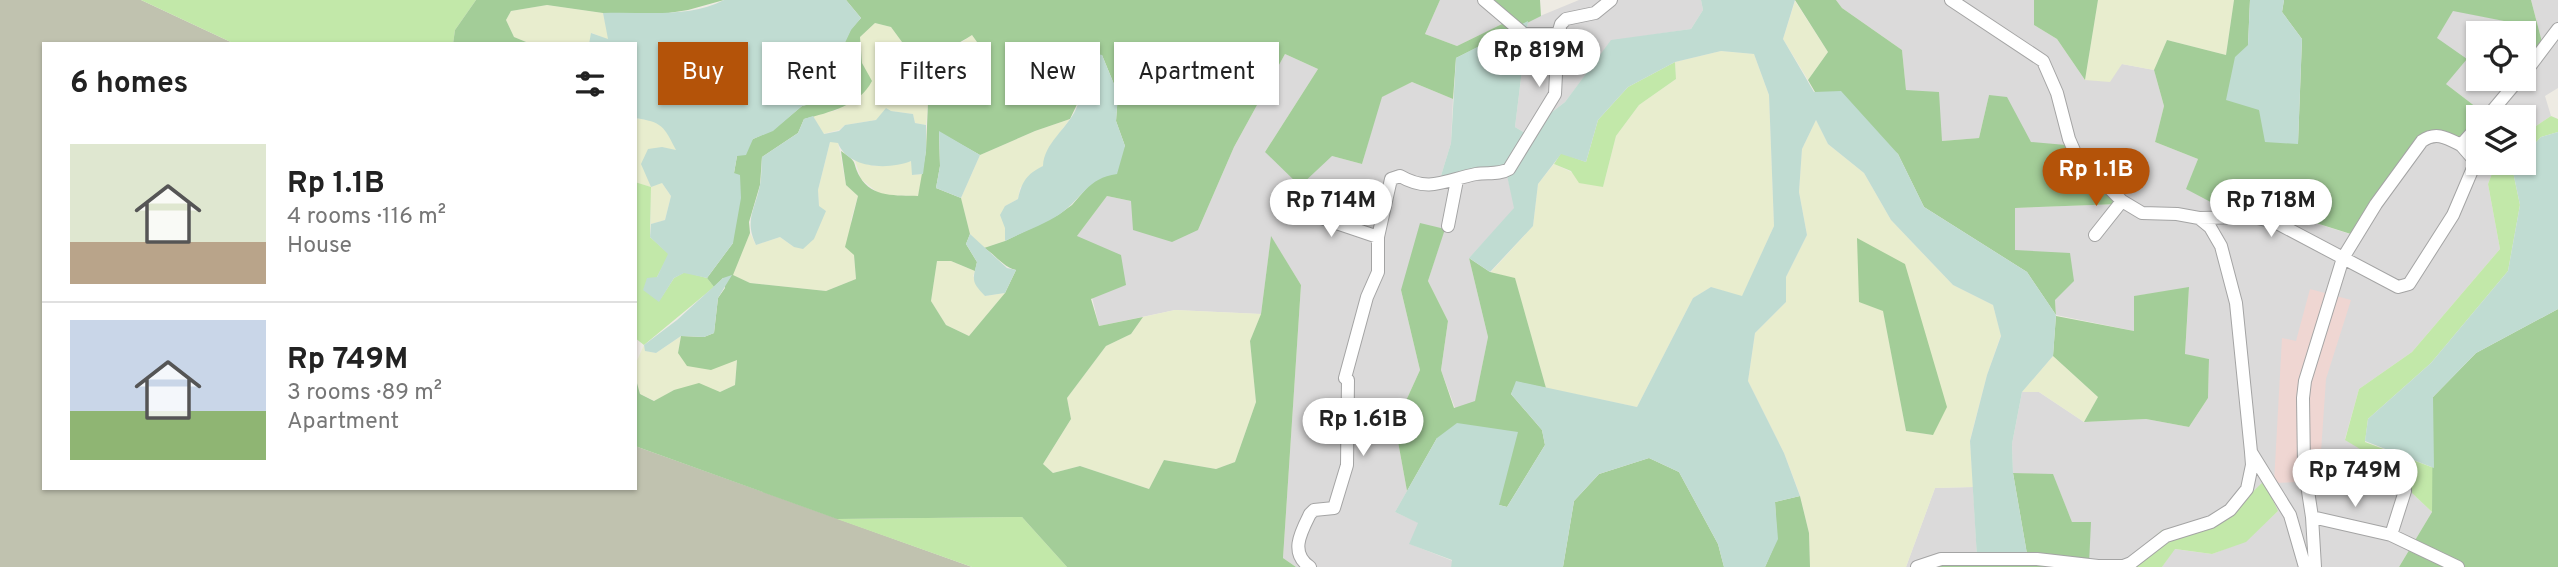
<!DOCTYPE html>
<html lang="en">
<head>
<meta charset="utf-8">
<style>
  :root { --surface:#fff; --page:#f2f2f2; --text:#222; --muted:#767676; --line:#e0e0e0; --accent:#b45309 }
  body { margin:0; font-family:Overpass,sans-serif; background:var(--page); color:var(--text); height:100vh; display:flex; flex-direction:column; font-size:26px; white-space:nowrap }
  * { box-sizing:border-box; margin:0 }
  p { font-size:23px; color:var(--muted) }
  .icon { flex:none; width:38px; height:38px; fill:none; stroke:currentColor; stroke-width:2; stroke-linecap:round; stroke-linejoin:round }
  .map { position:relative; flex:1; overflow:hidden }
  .details { position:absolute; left:42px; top:42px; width:595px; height:448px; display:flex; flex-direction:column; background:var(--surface); border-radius:0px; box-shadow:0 2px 5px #0004 }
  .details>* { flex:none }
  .hud { position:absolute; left:658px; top:42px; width:665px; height:63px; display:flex; gap:14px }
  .tools { position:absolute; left:2466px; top:21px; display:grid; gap:14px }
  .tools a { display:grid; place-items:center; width:70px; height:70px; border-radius:0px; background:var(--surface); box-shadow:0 2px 5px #0004; font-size:35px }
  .price { position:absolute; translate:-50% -60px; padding:0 16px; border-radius:24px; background:#fff; color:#222; font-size:23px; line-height:46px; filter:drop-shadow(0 2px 4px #0008) }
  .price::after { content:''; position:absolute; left:50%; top:42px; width:21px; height:16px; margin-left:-10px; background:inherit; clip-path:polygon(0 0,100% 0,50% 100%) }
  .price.on { background:var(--accent); color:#fff }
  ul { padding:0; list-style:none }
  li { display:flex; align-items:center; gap:21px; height:175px; padding:0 28px }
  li+li { border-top:2px solid var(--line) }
  li span { display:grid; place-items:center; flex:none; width:196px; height:140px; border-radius:0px; color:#555 }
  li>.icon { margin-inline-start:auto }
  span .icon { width:84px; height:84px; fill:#fffc; stroke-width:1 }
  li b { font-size:30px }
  h2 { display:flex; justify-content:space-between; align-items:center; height:84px; padding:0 28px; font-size:30px }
  .chip { padding:0 24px; border-radius:0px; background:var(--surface); box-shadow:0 2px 5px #0004; font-size:24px; line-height:63px }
  .chip.on { background:var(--accent); color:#fff }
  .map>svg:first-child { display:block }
</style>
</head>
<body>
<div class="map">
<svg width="2558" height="567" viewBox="0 0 2558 567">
  <rect width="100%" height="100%" fill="#eeebe3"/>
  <!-- residential -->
  <path fill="#dbdada" d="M1440,0H1481L1495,8L1502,24L1457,46L1425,34Z
    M1579,0H1701L1703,10L1691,29L1611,41L1565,102L1525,133L1515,127L1528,21Z
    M1836,0H2034V25L2057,39L2085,80L2122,64L2154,70L2164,106L2155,142L2198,159L2187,189L2230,196L2353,235L2426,135L2478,126V163H2496L2488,184L2500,249L2412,352L2359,389L2345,439L2375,458L2432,512L2399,567H2162L2174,549L2212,554L2246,541L2278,511L2238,506L2121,567H2053L2090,522H2072L2053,475L2013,473L2012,444L2022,392H2039L2084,422L2146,419L2189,427L2208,398L2209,359L2185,355L2189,288L2135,296L2134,331L2056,315L2055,300L2015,250V208L2118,204L2031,142L1989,95L1979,138L1942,141L1906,90L1902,50L1842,8Z
    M2531,0H2558V88L2545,96L2551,116L2524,134V117H2489L2446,84L2437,38L2453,10L2505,21L2496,33H2478V79H2524L2542,42Z
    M1285,54L1318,69L1265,152L1332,156L1362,164L1381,97L1412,82L1453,99L1451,143L1440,179L1506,171L1515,208L1469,258L1488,337L1475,402L1455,408L1441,370L1448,321L1428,281L1444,230L1401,290L1420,370L1395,425L1407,491L1395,512L1419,523L1410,544L1453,561L1451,567H1296L1283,558L1301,285L1271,237L1261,314L1175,310L1099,326L1077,236L1107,196L1131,201L1198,230L1234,147Z
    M1973,487L1977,558L1932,567H1906L1935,488Z"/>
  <!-- commercial -->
  <path fill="#efd6d2" d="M2310,289L2351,300L2326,379L2319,481L2274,483L2282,338L2296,341Z"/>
  <!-- construction -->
  <path fill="#c0c2af" d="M0,0H141L235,44H44V488H635V446L972,567H0Z"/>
  <!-- farmland -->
  <path fill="#e8edce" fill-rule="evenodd" d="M2098,0H2234L2226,55L2167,40L2154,70L2122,64L2110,82L2085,80Z
    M1795,1L1828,52L1808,80L1783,39Z
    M547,5L603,13L609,40L592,33L589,44H531L514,37L506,20L511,11Z
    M875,23L891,27L902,42L918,45H958L972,35L977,42L976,51L959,67L947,71L926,60L908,89L928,102L926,125L915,123L913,114L891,111L876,120L845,125L839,130L823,134L813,116L837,110L871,81L862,63L860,37Z
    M1721,51L1754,54L1769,95L1774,226L1742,297L1711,287L1693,298L1637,407L1546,388L1515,279L1491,272L1533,226L1538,184L1554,164L1603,187L1616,136L1639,105L1676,79L1675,62Z
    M635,118L656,121L665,128L677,151L662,183L671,196L665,220L651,224V187L635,182Z
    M1070,119L1052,143L1043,166L1020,188L1018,199L1005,206V241L984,248L970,234L961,198L980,155L1035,131Z
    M1816,120L1828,144L1864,173L1891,220L1953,285L1993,305L2001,335L1987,375L1970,440L1973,487L1935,488L1906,567H1810L1809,533L1800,495L1784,453L1748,381L1755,333L1786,302V277L1807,235L1799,192L1802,149ZM1883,310L1933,435L1906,431Z
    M830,142H838L846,185L858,196L851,220L856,279L826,291L750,283L732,275L750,233L756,245L780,237L794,247L819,207L818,190Z
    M855,160L874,166L912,161V175L923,174L918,196L881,195L861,179Z
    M937,260L951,261L975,271L973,276L985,296L1005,293L969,336L946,325L931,301Z
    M1175,310L1261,314L1250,341L1256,402L1235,462L1216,469L1164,460L1149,489L1080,466L1053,473L1043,464L1071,419L1067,398L1106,346L1131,334L1143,317Z
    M681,336L678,353L737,359L735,385L720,392L674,390L655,401L640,394L635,376V365L644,345L646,351L656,353Z
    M2053,356L2098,397L2084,422L2039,392H2022Z"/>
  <!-- grass -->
  <path fill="#c2e8a9" d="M141,0H476L455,30L453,44H235Z
    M1675,62L1676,79L1639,105L1616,136L1603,187L1579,183L1571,171L1554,164L1561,153L1586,162L1598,120L1628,87Z
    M2551,116L2558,119V132L2541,137L2524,155V134Z
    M2496,163H2516L2512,167L2520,205L2508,271L2431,363L2368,419L2365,442L2434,468L2432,512L2375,458L2345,440L2359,389L2412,352L2500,249L2488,184Z
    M635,182L651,187L650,237L669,254L657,277L659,301L674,278L685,272L707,278L714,287L644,345L635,338Z
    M2264,481L2278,511L2246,542L2212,554L2175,549L2162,567H2121L2162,530L2203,527L2238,506Z
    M1022,517L1067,567H972L837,519Z"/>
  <!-- forest -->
  <path fill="#a3cd98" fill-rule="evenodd" d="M476,0H724L688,10L662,14L603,13L547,5L511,11L506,20L514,37L531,44H453L455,30Z
    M846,0H1440L1425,34L1457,46L1502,24L1495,8L1481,0H1540L1541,16L1456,58L1453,99L1412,82L1382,97L1362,164L1332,156L1300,186L1265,152L1318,69L1285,54L1234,147L1198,230L1172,242L1133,230L1131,201L1107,196L1077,236L1121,255L1126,285L1091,299L1099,326L1143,317L1131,334L1106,346L1067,398L1071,419L1043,464L1053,473L1080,466L1149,489L1164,460L1216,469L1235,462L1256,402L1250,341L1261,314L1271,236L1301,285L1283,558L1296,567H1067L1022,517L837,519L635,446V376L640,394L654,401L674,390L699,383L720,392L735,385L737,360L711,370L687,366L678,353L681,336L704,337L714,333L718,298L725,288L723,278L714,287L707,278L733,243L734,173L737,156L753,139L773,130L802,106L810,104L821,105L856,83L843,45L851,29L861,18ZM875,23L891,27L902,42C937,47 940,56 972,35L977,42C974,57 962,67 947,71L926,60H907L901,70L908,89L928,102L926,151L918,196C897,195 872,198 860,177C851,161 860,164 841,151L846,185L858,196L845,247L854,255L856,279L826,291L750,283L733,275L750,233L749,222L760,185L762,157L798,133L804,119C830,112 859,106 872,81L862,63L860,37ZM1102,55L1118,94L1116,121L1125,146L1103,176L1091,183L1072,205L1058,215L1005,241L984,248C996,255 1003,267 1016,270L1005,293L969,336L946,325L931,301L937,261H951L975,271L977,262L966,244L970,234L961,198L936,188L940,166L939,132L980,155L1035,131L1070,119L1081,96L1080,59Z
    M1795,0H1836L1842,8L1902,50L1906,90L1939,92L1942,141L1979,138L1989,95L2007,97L2031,142L2066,145L2119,204L2015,208V250L2070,253L2074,281L2055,300L2056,316L2134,331V296L2189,287L2185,354L2209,359L2208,398L2189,427L2146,419L2084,422L2098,397L2053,356L2056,315L2027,272L1924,207L1898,154L1815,92L1808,80L1828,52Z
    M2034,0H2098L2085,80L2057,39L2034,25Z
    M2234,0H2250L2248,45L2259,110L2298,143L2302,39L2282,12L2284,0H2531L2542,42L2524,68V33H2496L2504,21L2453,11L2437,38L2467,59L2446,84L2489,117H2478V126L2455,143L2426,135L2354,235L2231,196L2222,208L2186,189L2198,159L2155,142L2164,106L2154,70L2167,40L2226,55Z
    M1420,223L1445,229L1428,281L1448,321L1441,370L1454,408L1475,401L1488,337L1469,258L1490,272L1515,278L1546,388L1517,382L1511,394L1542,430L1545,445L1507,507L1499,505L1437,438L1407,491L1395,425L1420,370L1401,290Z
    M1857,238L1905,264L1947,407L1933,435L1906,431L1883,311L1859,302Z
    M2558,309V567H2399L2432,512L2433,397L2476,353Z
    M1649,458L1679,472L1718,544L1724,567H1563L1574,501L1599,474Z
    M2013,473L2053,474L2072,522H2091L2089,564L2053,567H1932V562L2027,554Z
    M1800,496L1809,533L1810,567H1765L1777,539L1775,502Z"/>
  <!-- wetland -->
  <path fill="#c0dcd2" d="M724,0H846L861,18L851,30L844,45L856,83L854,91L821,105L810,104L802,106L773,131L753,139L746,155L737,156L734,173L740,175L741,198L733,243L707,278L684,273L674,278L659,302L643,290L647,278L657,277L668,254L650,237L651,224L665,220L671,196L662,183L651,187L641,164L648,149L662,147L676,150C664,126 662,122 635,118V44H589L591,33L608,39L603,13C642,11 688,19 724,0Z
    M1701,0H1795L1783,39L1814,92L1841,91L1898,154L1924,207L2027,272L2056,315L2053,356L2022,392L2012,444L2013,473L2027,554L1977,558L1970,441L1987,375L2001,336L1993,305L1953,285L1891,220L1864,173L1828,144L1816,120L1802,149L1799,192L1807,235L1786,277V302L1755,333L1748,381L1784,453L1800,496L1775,502L1778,539L1765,567H1724L1718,544L1679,472L1649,458L1599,474L1574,501L1563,567H1451L1452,560L1409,544L1418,523L1395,512L1437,438L1457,423L1518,432L1499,505L1507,507L1545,445L1542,430L1511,394L1516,381L1637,407L1693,298L1711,287L1742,296L1774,226L1769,95L1754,54L1721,51L1675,62L1628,87L1598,120L1586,162L1561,154L1538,184L1533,226L1490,272L1469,258L1514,208L1506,171L1440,179L1451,143L1456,58L1528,21L1515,127L1525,133L1565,102L1611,40L1691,29L1703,10Z
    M2250,0H2284L2282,12L2302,39L2298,144L2265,142L2259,110L2226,100L2235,57L2248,45Z
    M1093,53L1102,55L1118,94L1116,121L1125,146L1117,174C1087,178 1083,198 1060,214C1043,225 1023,232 1005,241V228L1000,215L1005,206L1018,199C1022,181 1027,174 1043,166C1044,143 1067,129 1076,109C1083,94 1080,76 1080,59Z
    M886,108L891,111L913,114L915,123L926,125V151L923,174L912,175L911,161C889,170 848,169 838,143L830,142L818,190L819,206L826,211L814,239L803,249L794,247L780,237L756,245C744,220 755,210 760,185C762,176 761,166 762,157L798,133L804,119L813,116L824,134L839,131L845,125L876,120Z
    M939,131L980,155L961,198L936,188L940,166Z
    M2558,132V309L2476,353L2433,397L2434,468L2365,441L2368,419L2431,363L2508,271L2520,205L2512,167L2516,163H2524V155L2541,137Z
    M970,234L1007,268L1016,270L1005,293L985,296C972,282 972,281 977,262L966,244Z
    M732,275L718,298L714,333L704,337L681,336L656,353L645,351L644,345L677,320L723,278Z"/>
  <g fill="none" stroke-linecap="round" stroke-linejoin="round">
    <!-- minor casing -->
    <g stroke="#a4a4a4" stroke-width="14">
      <path id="minor" d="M1484,0L1524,34H1558
        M1951,0L2043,61L2057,93L2069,139L2076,155L2122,201L2142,213L2177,214L2199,218L2210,227L2221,246L2236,303L2251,452L2290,515L2305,567
        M2524,74L2558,29
        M2487,117L2519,79
        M1295,209L1378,237
        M2199,218L2253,217L2275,222L2398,287L2409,284L2453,215L2473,168L2474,160L2461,145
        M1448,226L1457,180
        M2095,235L2122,201
        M2312,517L2391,535L2458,567
        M2391,535L2405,491
        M1310,567C1289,553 1301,532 1310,514L1314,510L1334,508L1347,465L1348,380L1345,378L1367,297L1378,272V237L1391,179L1400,176C1429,193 1446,180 1476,174C1487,172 1499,175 1509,169L1555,94L1558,34L1561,24L1566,19L1595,13L1611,0
        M1917,567L1941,559H2037L2098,566H2123L2131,563L2166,536L2211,522L2230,510L2247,489L2252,465L2251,452
        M2315,567L2312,517L2304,465L2303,398L2305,381L2343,258L2376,204L2422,141C2436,131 2447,138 2461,145L2478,126"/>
    </g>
    <!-- minor -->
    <use href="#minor" stroke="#fff" stroke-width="12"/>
  </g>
</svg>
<div class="tools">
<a><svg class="icon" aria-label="locate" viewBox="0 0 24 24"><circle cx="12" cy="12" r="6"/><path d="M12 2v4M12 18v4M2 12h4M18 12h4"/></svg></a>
<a><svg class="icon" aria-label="layers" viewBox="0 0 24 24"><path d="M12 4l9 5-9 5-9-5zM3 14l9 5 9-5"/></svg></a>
</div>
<b class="price" style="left:1539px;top:89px">Rp 819M</b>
<b class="price on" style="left:2096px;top:208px">Rp 1.1B</b>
<b class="price" style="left:1331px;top:239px">Rp 714M</b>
<b class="price" style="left:2271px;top:239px">Rp 718M</b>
<b class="price" style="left:1363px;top:458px">Rp 1.61B</b>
<b class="price" style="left:2355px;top:509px">Rp 749M</b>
<div class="hud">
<a class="chip on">Buy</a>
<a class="chip">Rent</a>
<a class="chip">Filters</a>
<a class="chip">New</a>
<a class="chip">Apartment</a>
</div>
<section class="details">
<h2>6 homes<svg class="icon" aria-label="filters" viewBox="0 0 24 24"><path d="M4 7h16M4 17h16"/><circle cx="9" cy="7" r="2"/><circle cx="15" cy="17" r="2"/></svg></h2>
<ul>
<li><span style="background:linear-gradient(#dfe7d0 70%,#b9a48a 0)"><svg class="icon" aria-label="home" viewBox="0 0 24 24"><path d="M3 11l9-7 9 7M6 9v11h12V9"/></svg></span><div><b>Rp 1.1B</b><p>4 rooms · 116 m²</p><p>House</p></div></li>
<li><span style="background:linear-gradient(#c9d6e8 65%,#8fb573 0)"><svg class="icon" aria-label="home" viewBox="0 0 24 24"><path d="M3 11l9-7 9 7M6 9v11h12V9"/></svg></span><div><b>Rp 749M</b><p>3 rooms · 89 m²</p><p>Apartment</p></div></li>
</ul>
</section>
</div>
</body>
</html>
